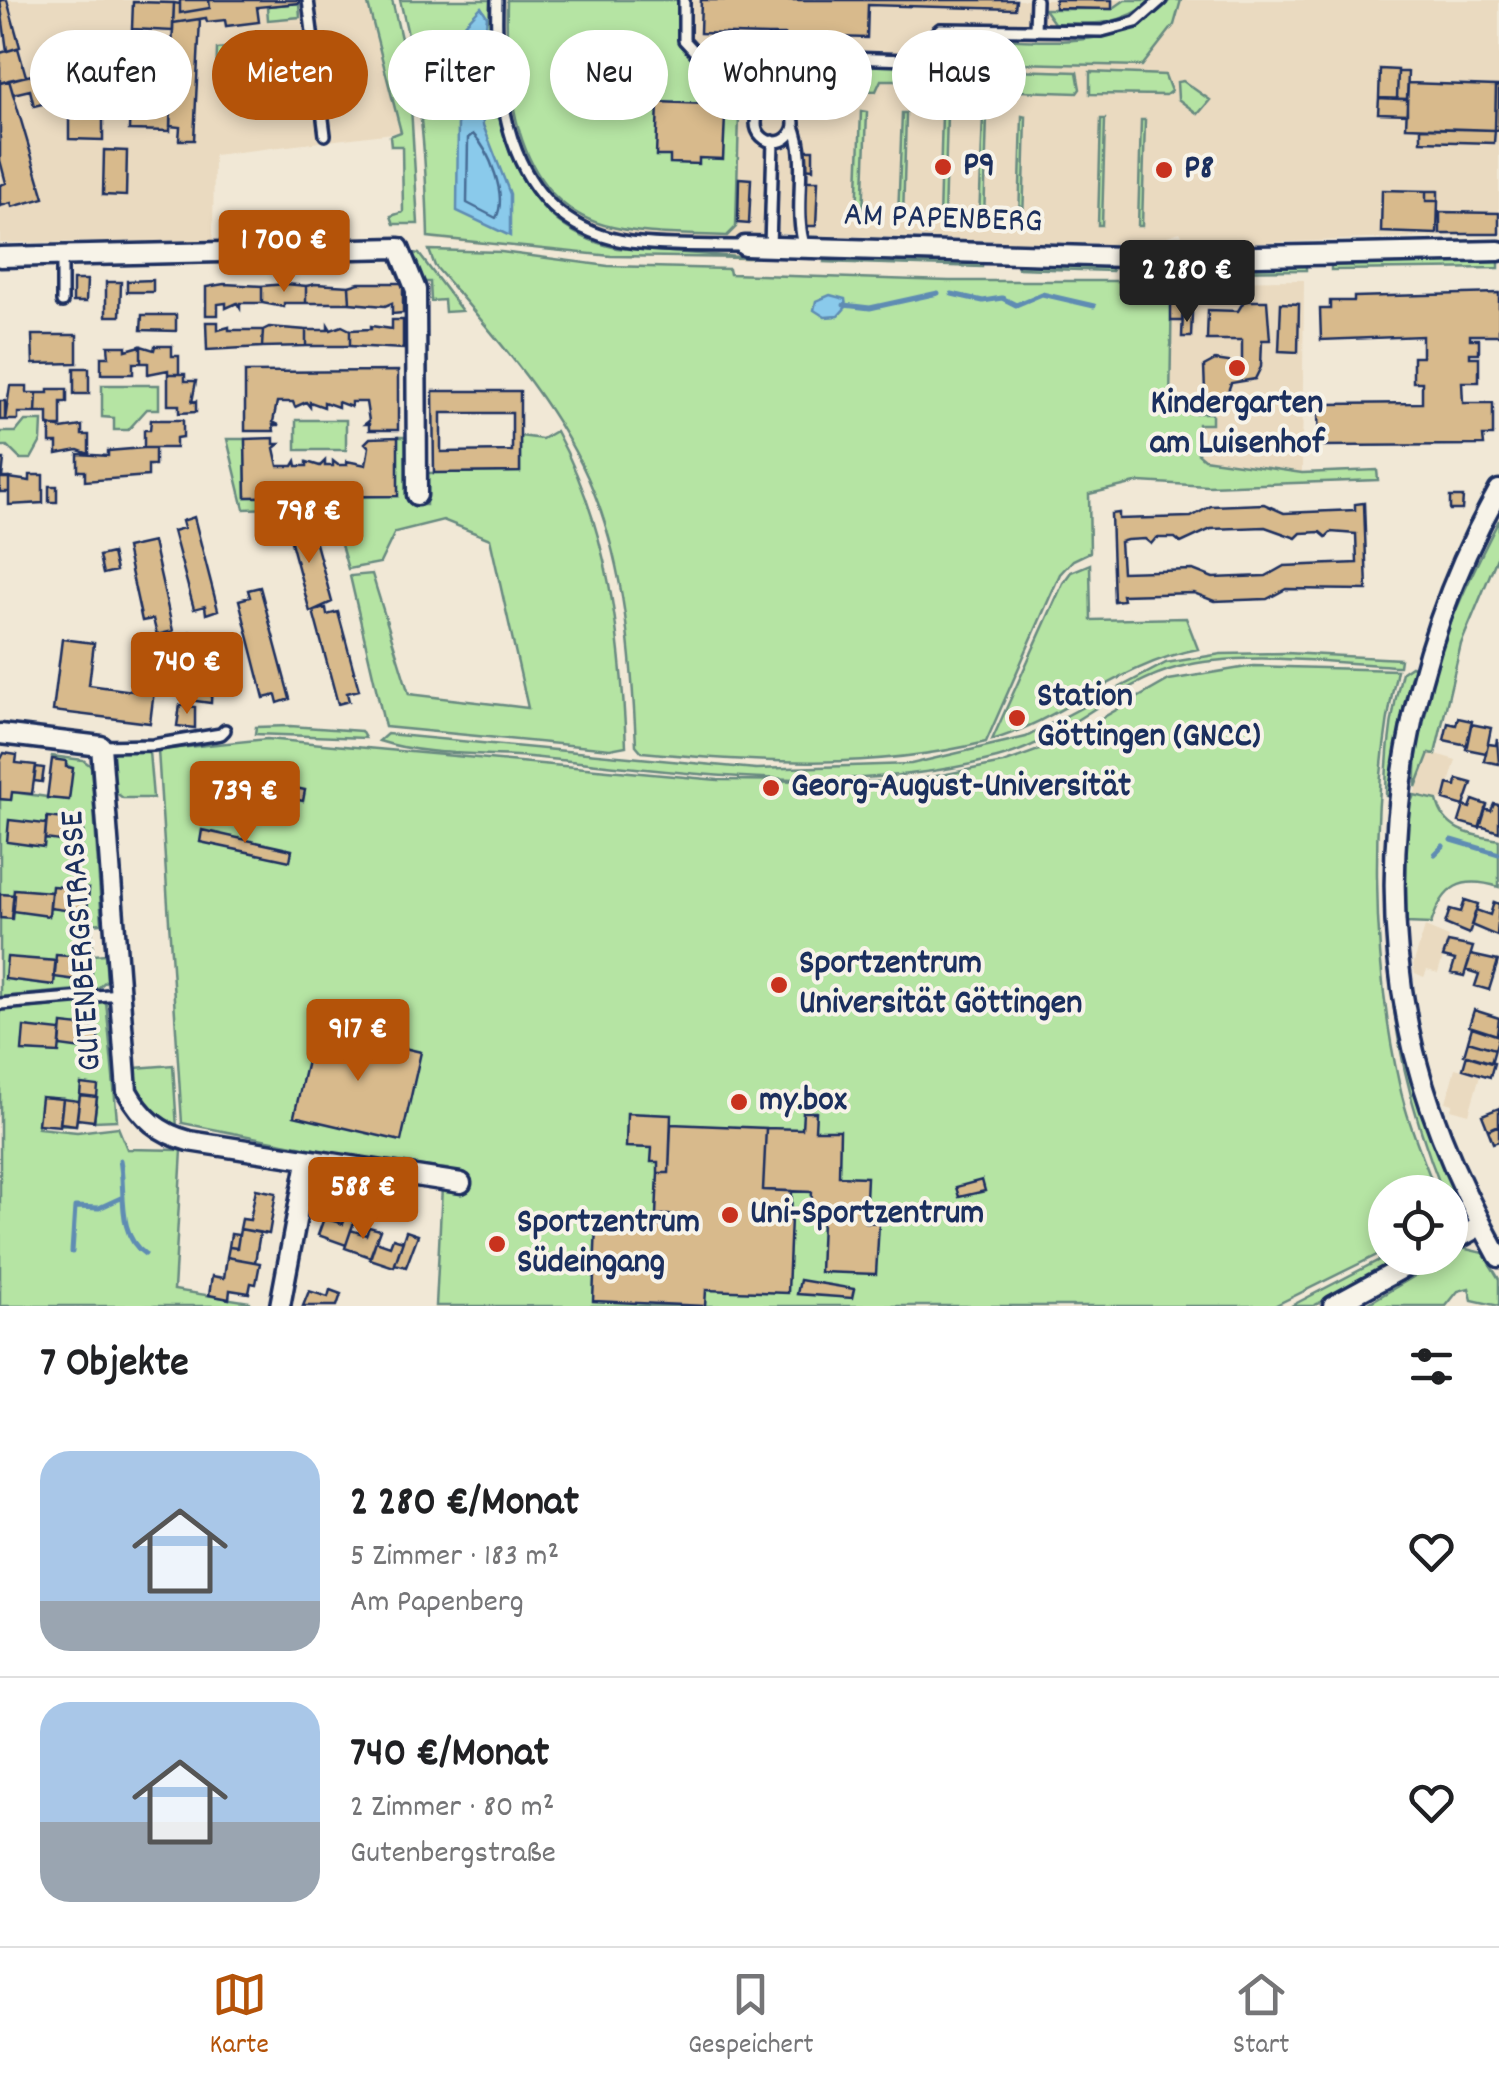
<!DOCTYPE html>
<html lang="de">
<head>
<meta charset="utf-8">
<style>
  :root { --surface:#fff; --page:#f6f6f6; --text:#202124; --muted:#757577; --line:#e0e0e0; --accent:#b45309 }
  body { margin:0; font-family:Dekko,sans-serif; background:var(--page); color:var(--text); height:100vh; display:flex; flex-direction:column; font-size:38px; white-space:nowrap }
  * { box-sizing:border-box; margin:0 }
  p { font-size:32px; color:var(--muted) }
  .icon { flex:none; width:55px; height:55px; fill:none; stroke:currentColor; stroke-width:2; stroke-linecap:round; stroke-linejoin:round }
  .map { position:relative; height:1306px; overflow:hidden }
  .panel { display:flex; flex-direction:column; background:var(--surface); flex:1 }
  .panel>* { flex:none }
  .banner { position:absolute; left:30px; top:30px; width:1440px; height:90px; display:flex; gap:20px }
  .fabs { position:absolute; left:1368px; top:1175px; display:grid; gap:20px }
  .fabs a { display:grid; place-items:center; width:100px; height:100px; border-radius:50%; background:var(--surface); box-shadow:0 5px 15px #0003; font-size:50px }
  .price { position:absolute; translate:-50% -85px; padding:0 22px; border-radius:10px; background:var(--accent); color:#fff; font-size:32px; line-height:65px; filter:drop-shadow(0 2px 5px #0008) }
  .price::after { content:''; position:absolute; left:50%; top:60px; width:30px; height:22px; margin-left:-15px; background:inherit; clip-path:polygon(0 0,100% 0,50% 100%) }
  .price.active { background:#222; color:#fff }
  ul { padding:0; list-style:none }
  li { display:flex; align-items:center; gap:30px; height:250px; padding:0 40px }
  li+li { border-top:2px solid var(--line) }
  li span { display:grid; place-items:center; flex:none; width:280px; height:200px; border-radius:30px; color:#555 }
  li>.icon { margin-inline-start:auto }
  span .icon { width:120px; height:120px; fill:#fffc; stroke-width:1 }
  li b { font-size:42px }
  h2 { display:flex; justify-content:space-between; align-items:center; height:120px; padding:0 40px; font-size:42px }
  .chip { padding:0 35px; border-radius:45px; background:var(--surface); box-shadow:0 5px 15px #0003; font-size:35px; line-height:90px }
  .chip.active { background:var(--accent); color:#fff }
  .tab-bar { display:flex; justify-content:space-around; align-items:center; height:140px; border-top:2px solid var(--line); background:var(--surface); font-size:28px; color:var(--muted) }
  .tab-bar a { display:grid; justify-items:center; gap:5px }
  .tab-bar .active { color:var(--accent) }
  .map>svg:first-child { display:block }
</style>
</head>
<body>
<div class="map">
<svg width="1499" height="1306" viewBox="0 0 1499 1306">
  <rect width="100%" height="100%" fill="#f1e8d6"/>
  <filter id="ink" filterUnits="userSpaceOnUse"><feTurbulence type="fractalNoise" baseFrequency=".01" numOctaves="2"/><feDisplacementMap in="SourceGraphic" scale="20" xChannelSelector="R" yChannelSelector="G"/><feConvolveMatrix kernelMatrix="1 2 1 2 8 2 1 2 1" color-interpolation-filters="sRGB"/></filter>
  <g filter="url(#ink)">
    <!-- built -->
    <path fill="#eadac0" d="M0,0H367L401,132L214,155L213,241L0,243Z
      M400,0H1499V234L1189,246L1180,232L1139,245L780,234L749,260L611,256L435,240L428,237L425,135L417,67Z
      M1304,280L1302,473L1203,459L1171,432L1172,281Z
      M1429,752L1456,760L1444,800L1414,795Z
      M1425,927L1449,937L1438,973L1427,970L1424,977L1415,973L1413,965Z
      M1455,1068L1480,1075L1469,1114L1451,1109L1453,1104L1446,1102Z"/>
    <!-- green -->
    <path fill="#b5e4a3" stroke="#688a80" stroke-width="2.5" d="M367,0H392L409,73L418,224H394L391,216L403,212L402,146H391L390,136L401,132Z
      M400,0H490C487,96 503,225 617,248L752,258L611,256L428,237C426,155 420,80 400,0Z
      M507,0H679L678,37L700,58L912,66L945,36C1015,37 1122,59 1170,0H1181L1174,25L1142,66L972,62L937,91H906L898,80H881L876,91L800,88L789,77L768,76L752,88H732V92L749,93L739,115L736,227L727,236C686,234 644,236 604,225C510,198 505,78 507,0Z
      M1125,0H1155C1121,26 1095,25 1054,23L1044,9H1112Z
      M299,3L300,17L268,20L267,6Z
      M241,46L245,82L216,86L217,49Z
      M980,69L1077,72L1080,89L1077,93L960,89L959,82Z
      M1090,72L1165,75L1171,91L1166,95L1090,94Z
      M1183,81L1210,100L1198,114L1178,99L1177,82Z
      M861,111L867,112L863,217H857Z
      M902,113H906L903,219L898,218Z
      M942,114H947L944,220H939Z
      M983,115H987L984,221H979Z
      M1022,116L1026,117L1023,222H1019Z
      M1101,119H1105L1102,225H1098Z
      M1141,120H1145L1142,226H1138Z
      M429,250L501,252L608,266L729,269L730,274L949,281H1172L1170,406L1179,413H1212V424H1198V454L1204,459L1302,473L1377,470L1378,480L1208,486L1140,482L1089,494L1090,552L1073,560L1060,574L986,742C872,770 758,763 642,752L636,745C632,661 625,569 593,490C559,406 494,335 435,266Z
      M406,252L419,254L462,311L445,312L444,300L431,301L430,282H419Z
      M825,257L982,262V267L824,262Z
      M1499,261V268L1331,270V263Z
      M1018,263L1112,265V271L1018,268Z
      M1306,264V270L1212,271V265Z
      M102,385H159V409H147L128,430H114V418L102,417Z
      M296,420H346V450H296Z
      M25,421H42L41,441L31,459H20L7,446H0V432H16Z
      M556,431C609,528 621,637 626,746L610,749L385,727L350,576L372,574L409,694L528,708L490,539L443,520L395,532L380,563L348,569L330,506L244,509L227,439H245L246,497L397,496L398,437H412V505H426V473L520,472V436L542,439Z
      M1499,520V553L1461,644L1435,754L1429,753L1416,787C1413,696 1458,599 1499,520Z
      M1090,564L1091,620L1186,618L1198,649C1122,663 1065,718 992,740L1063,583L1071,572Z
      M1286,653L1400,659L1399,666C1333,663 1243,650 1179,667C1113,684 1065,741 997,758C844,798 685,772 530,757C482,753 425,756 379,741L387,734L756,769L911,764L1026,737L1166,663L1221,654Z
      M1253,666L1397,670C1369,796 1371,958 1399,1083C1407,1121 1423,1157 1436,1192H1385V1251L1274,1306H436L442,1187L447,1169L364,1159L182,1123L158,750L267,739L718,780L906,782L1003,763L1058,743L1169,680Z
      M1411,666L1416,668L1391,797L1386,796C1386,753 1391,714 1402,672Z
      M290,726L361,731L365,738L255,734L256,727Z
      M112,749L149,752L153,798H123L115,792Z
      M51,756L83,760L91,766L102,923L92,924L93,955L105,954L107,980L98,988L0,997V799L11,800L12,792L68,800L72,768Z
      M1414,795L1437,800C1444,832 1472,835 1499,840V887C1461,875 1443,886 1431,924L1406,923V814Z
      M1388,943C1398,1034 1426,1123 1462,1208L1455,1213L1450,1210V1192H1443C1410,1110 1392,1031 1388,943Z
      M106,1001L117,1120L94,1121L97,1098L80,1095L76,1125L39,1124L38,1128L77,1132L118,1127L127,1149L182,1150L174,1290L250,1302V1306H0V1009Z
      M173,1065L177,1129C155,1117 127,1095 135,1068Z
      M1462,1248L1483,1253L1499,1279V1306L1472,1300L1469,1288L1458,1291L1446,1306H1364Z
      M1385,1257L1406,1258L1313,1306H1291Z"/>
    <!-- water -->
    <path fill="#8acaeb" stroke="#5e8cb3" stroke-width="2.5" d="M481,7L487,16L480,91L483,125L510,194V236L457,211L459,30Z
      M830,295L845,299L846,307L838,316L825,317L814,310L816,301Z"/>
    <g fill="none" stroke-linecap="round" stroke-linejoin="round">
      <!-- shore -->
      <path stroke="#476d96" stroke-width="2.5" d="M473,134C489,150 508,196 496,218L467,203L468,138Z"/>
      <!-- stream -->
      <path stroke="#5e8cb3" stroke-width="5" d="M952,294L983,301L1002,298L1016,305L1042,294L1094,306
        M844,305L870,308L938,293
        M1452,840L1499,854
        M1435,854L1443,846
        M120,1160C126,1189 116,1235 145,1254
        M72,1252L75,1207L99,1208L123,1197"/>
    </g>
    <!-- building -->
    <path fill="#d8ba8c" stroke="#1b2f5e" stroke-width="2.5" fill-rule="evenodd" d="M0,0H7L20,47L7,51Z
      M180,0H209L210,8L180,13Z
      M209,0H299V3L257,7L259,22L226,26L225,20L207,22L206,18L173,23L174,3L180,4V13L210,8Z
      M701,0H1016L1015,9L868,5L867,38L700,33Z
      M1055,0H1112V9L1055,8Z
      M133,2L174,3L173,31L132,29Z
      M200,19L194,140H179L180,127L170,126L173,23Z
      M768,35H785L784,76H767Z
      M18,48L26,76L0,83V53Z
      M131,59L172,60L171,87L130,86Z
      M1380,69L1398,70L1397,99L1379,98Z
      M55,70L62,99L34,106L30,90L13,94L9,80Z
      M1398,72H1408L1407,99H1397Z
      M9,80L44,198L12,207L11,203L0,206V185L6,183L0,160V83Z
      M1408,83L1496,86L1495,130L1406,127Z
      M1496,86H1499V130H1495Z
      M1379,98L1407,99V114L1378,113Z
      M130,102L171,103L170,131L129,130Z
      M658,102L731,105V117L725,116L723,159L699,158V164L670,163V156H656Z
      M69,116L103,117V140L69,139Z
      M1421,128L1495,130L1494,143L1421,141Z
      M104,150L127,151L126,196L103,195Z
      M804,150H813V169L803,168Z
      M739,178L751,179L749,224L738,223Z
      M806,181H818L816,226H804Z
      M1382,190L1426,191V201H1438L1437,234L1381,232Z
      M1426,191H1438V201H1426Z
      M1440,212L1499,213V234H1440Z
      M73,280H87L86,302H73Z
      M153,280V292H127V281Z
      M106,282H121L120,316H106Z
      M359,283H403V313L392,314V303L385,306L350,303L349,286Z
      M224,284L262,286V303H240V308L237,303L226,308V303L218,304V315H206V287Z
      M286,284L306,286V303H284V307L262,303V286Z
      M315,284L349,286L350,303H306V286Z
      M1499,293V335H1470V339H1479V353H1470V357H1479V382H1462L1463,403H1493V436H1483L1484,445L1319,446L1318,412H1327V404L1422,403V382H1413V357H1422V336L1321,340L1320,309H1330V301H1354V297Z
      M1244,301H1267L1270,340H1262L1261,367L1255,379L1231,383L1226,397L1214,400L1205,392L1204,366L1215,360L1242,364V340H1207L1208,310L1238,311Z
      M1281,303L1299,304L1298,352L1279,351Z
      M1171,304H1183L1182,321H1171Z
      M1183,313H1192L1191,337H1182Z
      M142,315H176V331L141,330Z
      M392,320H403V349L350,346V330L371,329V326L392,329Z
      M206,322H218V330L229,327V330H263L262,347L207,350Z
      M328,325L331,330L342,326L350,330V346H306V330H328Z
      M269,327L306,330V346L262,347L263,330Z
      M32,335H77V363L33,364Z
      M108,346H126V350L141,346V363H133V374H101V357H109Z
      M141,346L154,350L155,346H172V356H179V374H168V370L148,374V363H141Z
      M74,368H89V394H74Z
      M245,372L398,371V430H369V424H365L369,421L366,402H351V407L338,402V407L324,402V407L310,402V407L306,402L295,407L293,402H277L273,422L279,425H273L274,431H245Z
      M168,374H185V381H196L192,402L196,401V412L179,413V405H168Z
      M10,386H27V393H37L36,413H18V420H5Z
      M48,389H67V402H61V426H48V413H36L37,393H48Z
      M433,391H520V472L434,473ZM441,413H512V451L441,452Z
      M0,401H5V420H0Z
      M151,420H183V437L176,438V448H144V430H150Z
      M50,425L61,429L82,426V435H89V454L78,450L57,454V443H50Z
      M398,437V496L246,497L245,439L274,438V444H279L274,448L278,466H293L296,461L297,466H307V462L320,466L325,461V466H333V461L338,465H347V461L366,465L369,447L365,443L370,438Z
      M144,448H155V465H148V476L85,481V471H78V454L108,456V451Z
      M0,459H4L2,478H9V492H0Z
      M30,475H43V503L9,505V478L30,481Z
      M49,486H57V502H49Z
      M1450,497H1463L1462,510H1450Z
      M1364,503L1367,590L1286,589L1267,599L1214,601L1194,593L1122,595L1123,600L1114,601L1111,514L1119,513V519L1191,517L1211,506L1264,504L1284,513L1355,510V504ZM1265,527L1296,538L1301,533L1320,532L1326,537L1331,532L1356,534L1357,563L1284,566L1266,576L1213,578L1193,570L1122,572L1120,542L1127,540L1145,539L1151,544L1156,538H1175L1181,543L1211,529Z
      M194,517L218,610L206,614L205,606L194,609L173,531L184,528L182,521Z
      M298,520L300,528L311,525L332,602L310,612L286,523Z
      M153,542L173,631L157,635L153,619L142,621L126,548Z
      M112,553L116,571L103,574L99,556Z
      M260,587L290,699L278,703L276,695L264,698L239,600L250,597L248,590Z
      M326,608L327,615L338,612L359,690L347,693L349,701L338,704L313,611Z
      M190,632L214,635L211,703L181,699Z
      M62,639L94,643L89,685L133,691L137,655L158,658L150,723L53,711Z
      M180,705L195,707V728L177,726Z
      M1458,718L1472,721L1467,745L1444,740L1448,723L1456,725Z
      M1471,724L1491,728L1486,753L1466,749Z
      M1497,739L1499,764L1484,761L1488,744L1496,745Z
      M4,753L17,755L16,763L36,765L32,794L12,792L11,800L0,799V761Z
      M52,759L66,761V767L73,768L69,800L47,798Z
      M36,767L44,768L42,782L34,781Z
      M215,771L305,790L303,801L213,781Z
      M1457,779L1472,783L1464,806L1444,800L1448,784L1456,786Z
      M1473,800L1487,805L1480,828L1459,822L1464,806L1470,808Z
      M1494,804L1499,805V832L1480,826L1485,809L1491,811Z
      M47,817L84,821L82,844L45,839Z
      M9,820L46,824L44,847L7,842Z
      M202,830L292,850L290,861L200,842Z
      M52,886L89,889L87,913L50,908Z
      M14,889L51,892L49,916L12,911Z
      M0,894L14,895L12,919L0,918Z
      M1465,900L1478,904L1469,934L1445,924L1450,909L1461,912Z
      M1494,902L1499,904L1497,936L1471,925L1476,910L1490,915Z
      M1448,942L1473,947L1464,976L1451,973L1455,960L1443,957Z
      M56,955L93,958L91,982L54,977Z
      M1471,955L1498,961L1489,990L1475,986L1479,974L1466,970Z
      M7,957L56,961L54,985L5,979Z
      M1474,1010L1499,1018L1497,1035L1469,1026Z
      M62,1024L99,1028L97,1051L60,1046Z
      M24,1027L61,1031L59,1053L22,1051Z
      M315,1027L421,1052L401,1141L294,1116Z
      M1472,1027L1499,1036L1495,1049L1468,1041Z
      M1468,1041L1495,1049L1491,1063L1464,1055Z
      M1467,1055L1494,1063L1490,1077L1463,1069Z
      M81,1084L98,1086L97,1097L80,1095Z
      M80,1095L97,1097L94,1121L77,1119Z
      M41,1097L63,1099L60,1126L38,1124Z
      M63,1099L79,1101L76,1125L60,1123Z
      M1499,1108V1125L1488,1130L1482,1115Z
      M803,1112H816L815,1130H840L839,1176L867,1177L865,1222L879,1223L876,1274L820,1272L822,1221L810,1220L812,1192L763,1190L766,1128L802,1129Z
      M627,1113L671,1115L669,1173H658V1162H651L652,1148L626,1147Z
      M671,1124L766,1128L763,1190L792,1191L788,1293L706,1290L705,1306L593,1301L596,1224L681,1227L682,1215H656L658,1173H669Z
      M1499,1125V1141L1493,1143L1488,1130Z
      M982,1180L985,1191L959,1197L956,1187Z
      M256,1189L276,1193L269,1234L240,1229L242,1219L250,1220Z
      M335,1212L346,1216L343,1224L332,1220Z
      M346,1216L355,1219L346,1245L318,1235L324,1218L343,1224Z
      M369,1227L380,1230L370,1257L345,1248L351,1230L366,1235Z
      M240,1229L260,1233L255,1262L227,1257L229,1247L237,1248Z
      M406,1231L418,1235L406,1267L395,1264Z
      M231,1234L239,1235L237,1248L229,1247Z
      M393,1238L403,1241L394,1267L370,1259L376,1241L390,1246Z
      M227,1257L260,1263L256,1284L251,1283L249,1293L230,1290L229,1299L209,1295L212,1276L224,1278Z
      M800,1280L854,1289L852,1298L797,1294Z
      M330,1290L341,1294L337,1306H303L309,1291L328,1297Z"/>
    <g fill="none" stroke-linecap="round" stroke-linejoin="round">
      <!-- lane casing -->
      <g stroke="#1b2f5e" stroke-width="16">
        <path id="lane" d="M308,0L325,135
          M497,0C494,99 508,225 630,242C668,247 707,245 745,246
          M684,0V40L696,53L907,60L940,29L1102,31L1136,22L1161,0
          M1035,30L1036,0
          M756 123a19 19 0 1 1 38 0a19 19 0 1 1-38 0Z
          M794,126C809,164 792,208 805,248
          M770,247L773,141
          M62,302V256
          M101,746L153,745L221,734L225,730
          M0,1004L120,994"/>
      </g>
      <!-- street casing -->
      <g stroke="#1b2f5e" stroke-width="25">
        <path id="street" d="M745,246L1158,258L1499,251
          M0,257L399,248L416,290L417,495
          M1499,490C1409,649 1373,844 1408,1025C1424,1106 1459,1185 1499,1257
          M0,734L101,746L127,1091C142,1118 159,1133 189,1141L461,1183
          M1450,1243L1482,1225
          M280,1306L307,1162
          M1333,1306L1421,1258"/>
      </g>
      <!-- lane -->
      <use href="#lane" stroke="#f7f3e8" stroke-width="9"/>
      <!-- street -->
      <use href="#street" stroke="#f7f3e8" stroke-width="18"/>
    </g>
  </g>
  <!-- markers -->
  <g fill="#c8321e" stroke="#f7f3e8" stroke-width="4">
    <circle cx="943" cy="167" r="10"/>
    <circle cx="1164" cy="170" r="10"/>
    <circle cx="1237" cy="368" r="10"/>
    <circle cx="1017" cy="718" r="10"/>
    <circle cx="771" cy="788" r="10"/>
    <circle cx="779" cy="985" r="10"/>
    <circle cx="739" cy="1102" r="10"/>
    <circle cx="730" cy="1215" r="10"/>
    <circle cx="497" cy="1244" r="10"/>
  </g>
  <g text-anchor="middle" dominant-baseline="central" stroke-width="8" stroke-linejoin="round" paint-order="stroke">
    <!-- poi labels -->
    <g font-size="35" font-weight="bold" fill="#1b2f5e" stroke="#f7f3e8" text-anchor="start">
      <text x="963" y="167">P9</text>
      <text x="1184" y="170">P8</text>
      <text x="1237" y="405" text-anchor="middle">Kindergarten<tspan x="1237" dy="40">am Luisenhof</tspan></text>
      <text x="1037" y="698">Station<tspan x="1037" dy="40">Göttingen (GNCC)</tspan></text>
      <text x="791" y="788">Georg-August-Universität</text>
      <text x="799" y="965">Sportzentrum<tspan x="799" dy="40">Universität Göttingen</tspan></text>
      <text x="759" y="1102">my.box</text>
      <text x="750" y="1215">Uni-Sportzentrum</text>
      <text x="517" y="1224">Sportzentrum<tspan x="517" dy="40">Südeingang</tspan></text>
    </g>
    <!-- street labels -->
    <g font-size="35" fill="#1b2f5e" stroke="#f7f3e8">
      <text transform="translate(943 220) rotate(2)">AM PAPENBERG</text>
      <text transform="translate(83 941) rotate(-94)">GUTENBERGSTRASSE</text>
    </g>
  </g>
</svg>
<div class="fabs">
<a><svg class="icon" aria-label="locate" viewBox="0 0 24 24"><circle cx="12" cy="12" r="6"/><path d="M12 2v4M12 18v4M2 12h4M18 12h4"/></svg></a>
</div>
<b class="price" style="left:284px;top:295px">1 700 €</b>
<b class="price active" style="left:1187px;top:325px">2 280 €</b>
<b class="price" style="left:309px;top:566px">798 €</b>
<b class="price" style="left:187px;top:717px">740 €</b>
<b class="price" style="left:245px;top:846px">739 €</b>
<b class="price" style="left:358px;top:1084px">917 €</b>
<b class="price" style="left:363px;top:1242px">588 €</b>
<div class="banner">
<a class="chip">Kaufen</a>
<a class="chip active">Mieten</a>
<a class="chip">Filter</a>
<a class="chip">Neu</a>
<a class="chip">Wohnung</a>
<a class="chip">Haus</a>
</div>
</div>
<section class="panel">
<h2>7 Objekte<svg class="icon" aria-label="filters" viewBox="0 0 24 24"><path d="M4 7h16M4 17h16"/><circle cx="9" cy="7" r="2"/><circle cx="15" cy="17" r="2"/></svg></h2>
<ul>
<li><span style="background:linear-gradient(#a9c7e8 75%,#9aa5b1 0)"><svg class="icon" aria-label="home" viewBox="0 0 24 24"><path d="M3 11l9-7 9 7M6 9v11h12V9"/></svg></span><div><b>2 280 €/Monat</b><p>5 Zimmer · 183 m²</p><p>Am Papenberg</p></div><svg class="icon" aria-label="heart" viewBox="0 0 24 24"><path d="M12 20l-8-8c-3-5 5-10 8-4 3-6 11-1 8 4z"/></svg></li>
<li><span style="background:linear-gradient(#a9c7e8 60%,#9aa5b1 0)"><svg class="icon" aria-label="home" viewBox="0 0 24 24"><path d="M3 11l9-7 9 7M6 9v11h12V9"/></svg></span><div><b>740 €/Monat</b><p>2 Zimmer · 80 m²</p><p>Gutenbergstraße</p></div><svg class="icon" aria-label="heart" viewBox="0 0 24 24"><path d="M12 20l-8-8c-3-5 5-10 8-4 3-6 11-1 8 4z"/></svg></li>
</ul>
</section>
<nav class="tab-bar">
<a class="active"><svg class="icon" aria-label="map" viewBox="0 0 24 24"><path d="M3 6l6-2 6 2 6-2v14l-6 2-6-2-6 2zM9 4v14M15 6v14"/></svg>Karte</a>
<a><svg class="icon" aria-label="saved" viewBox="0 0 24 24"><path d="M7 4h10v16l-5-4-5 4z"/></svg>Gespeichert</a>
<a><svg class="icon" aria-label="home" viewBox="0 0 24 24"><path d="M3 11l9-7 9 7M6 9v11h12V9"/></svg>Start</a>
</nav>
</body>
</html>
